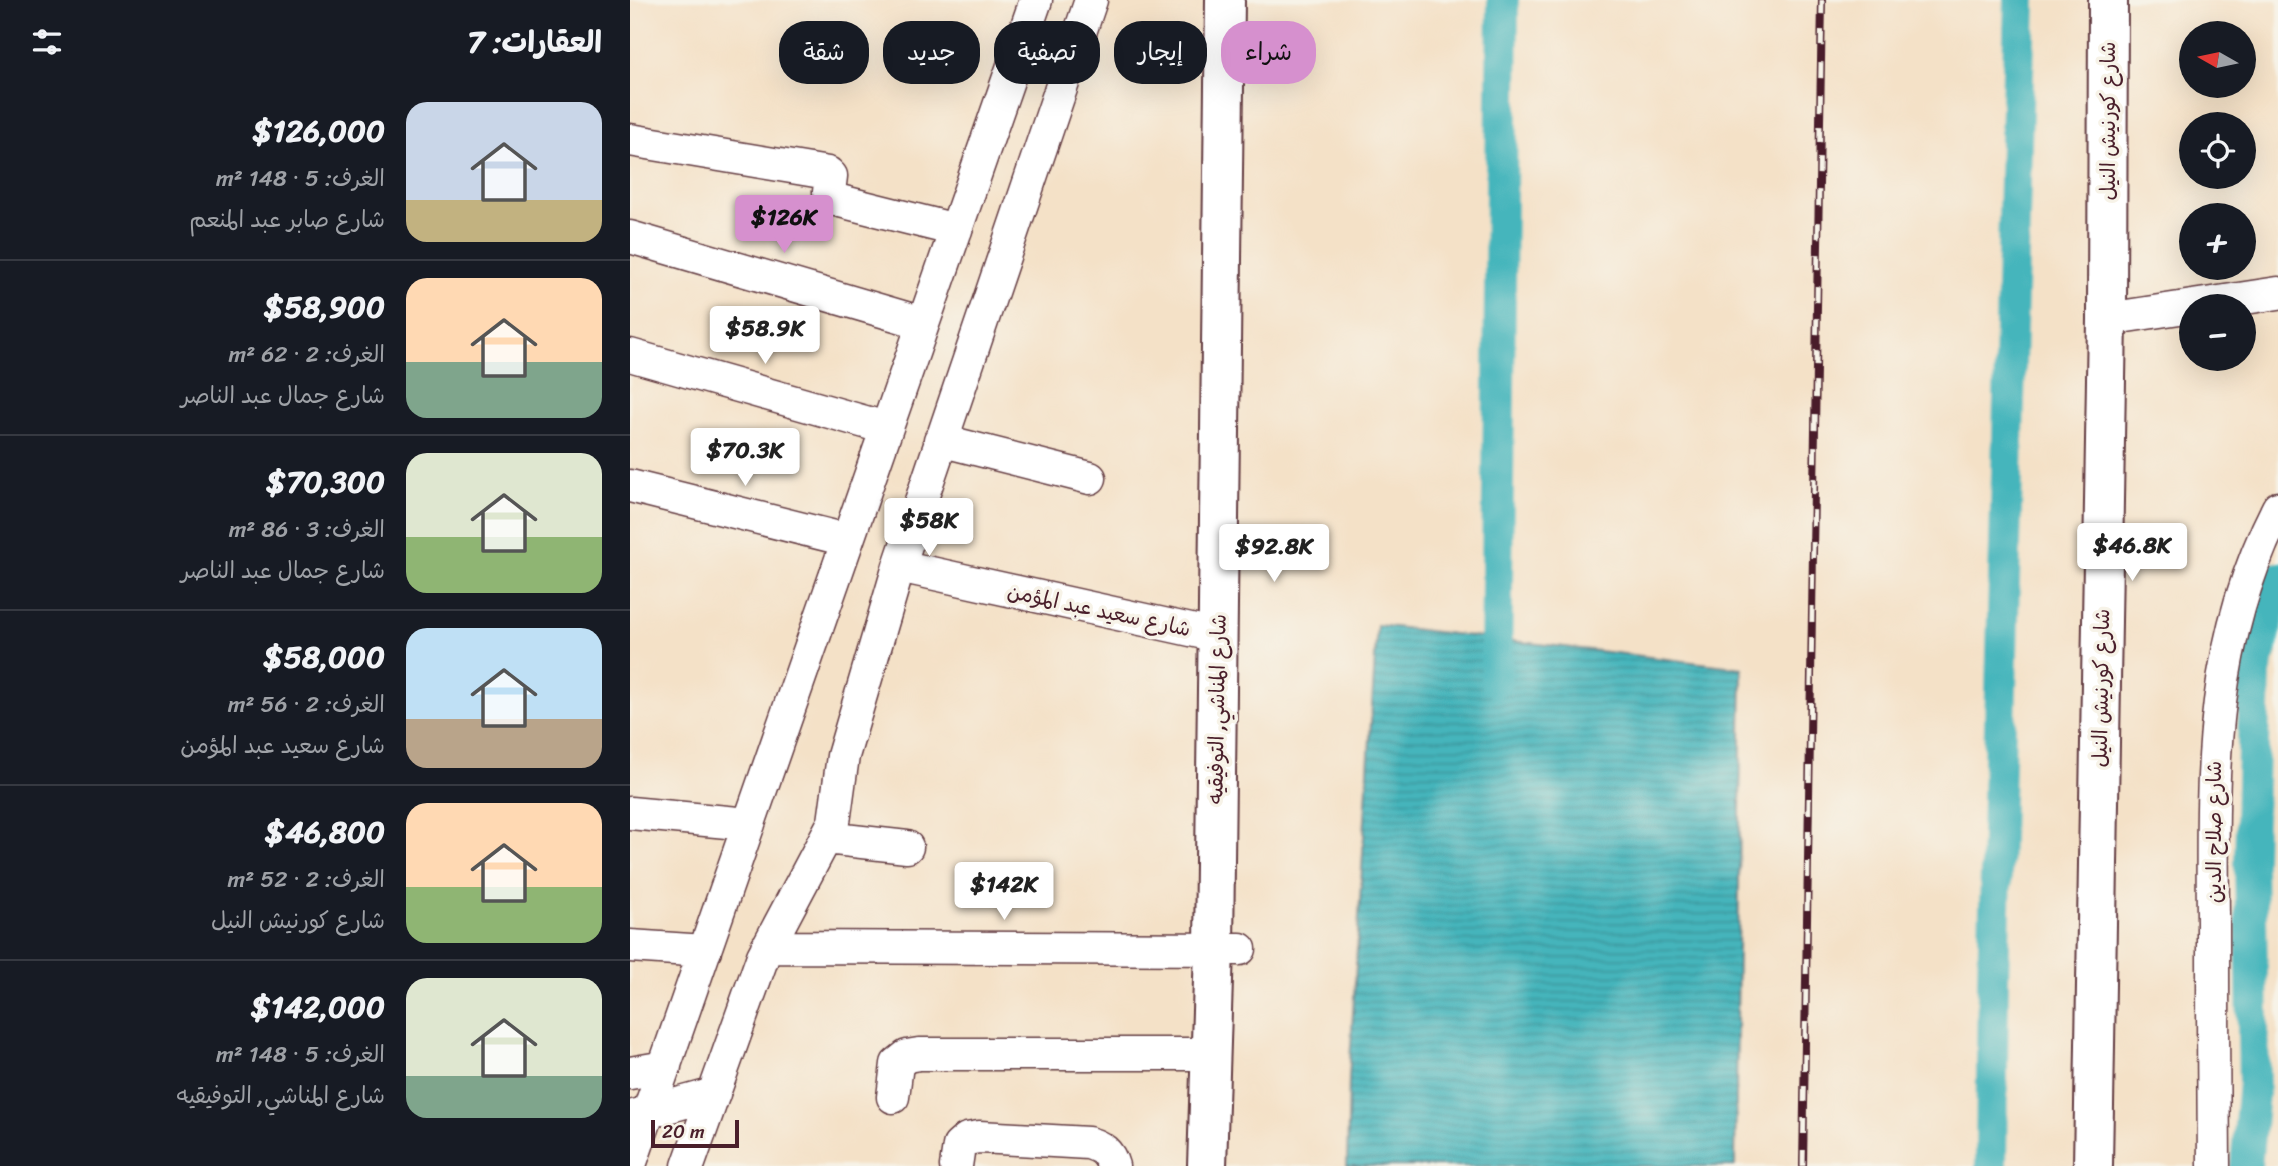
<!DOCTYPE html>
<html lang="ar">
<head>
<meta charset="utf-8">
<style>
  :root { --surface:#171b24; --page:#242831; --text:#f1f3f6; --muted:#9ea1a6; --line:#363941; --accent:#d690ce }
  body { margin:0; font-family:Sriracha,"Playpen Sans Arabic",sans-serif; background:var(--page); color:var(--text); direction:rtl; height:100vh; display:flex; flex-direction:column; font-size:26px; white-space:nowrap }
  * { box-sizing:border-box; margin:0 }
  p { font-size:23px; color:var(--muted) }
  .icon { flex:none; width:38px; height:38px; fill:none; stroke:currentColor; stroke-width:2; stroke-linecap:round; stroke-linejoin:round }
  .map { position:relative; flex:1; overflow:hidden; direction:ltr }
  .panel { display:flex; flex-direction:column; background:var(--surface); width:630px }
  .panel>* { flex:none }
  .banner { position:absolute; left:21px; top:21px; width:665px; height:63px; direction:rtl; display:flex; gap:14px }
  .needle { width:46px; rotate:279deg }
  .fabs { position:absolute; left:1549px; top:21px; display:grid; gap:14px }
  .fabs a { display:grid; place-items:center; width:77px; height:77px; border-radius:50%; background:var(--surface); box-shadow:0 7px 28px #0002; font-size:35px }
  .scale { position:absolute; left:21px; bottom:18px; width:88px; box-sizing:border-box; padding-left:7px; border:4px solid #4a1f2b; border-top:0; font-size:19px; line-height:24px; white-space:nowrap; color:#4a1f2b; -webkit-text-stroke:5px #f7f3e8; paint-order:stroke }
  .price { position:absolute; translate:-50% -60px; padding:0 16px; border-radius:7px; background:#fff; color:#222; font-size:23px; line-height:46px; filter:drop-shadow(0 2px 4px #0008) }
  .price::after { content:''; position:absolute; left:50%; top:42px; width:21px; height:16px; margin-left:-10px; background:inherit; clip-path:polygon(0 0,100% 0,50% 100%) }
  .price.selected { background:var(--accent); color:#111 }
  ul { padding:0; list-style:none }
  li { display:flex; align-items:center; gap:21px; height:175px; padding:0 28px }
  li+li { border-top:2px solid var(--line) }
  li span { display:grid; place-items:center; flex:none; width:196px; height:140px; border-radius:21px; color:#555 }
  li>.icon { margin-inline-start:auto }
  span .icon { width:84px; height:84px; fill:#fffc; stroke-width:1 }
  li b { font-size:30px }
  h2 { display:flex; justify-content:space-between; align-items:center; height:84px; padding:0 28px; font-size:30px }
  .pill { padding:0 24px; border-radius:28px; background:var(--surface); box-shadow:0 7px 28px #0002; font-size:24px; line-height:63px }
  .pill.selected { background:var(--accent); color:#111 }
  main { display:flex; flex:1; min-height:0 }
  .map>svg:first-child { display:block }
</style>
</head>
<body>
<main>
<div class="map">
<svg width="1648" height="1166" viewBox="0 0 1648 1166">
  <defs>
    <pattern id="water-rules" width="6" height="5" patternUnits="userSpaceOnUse" patternTransform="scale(1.75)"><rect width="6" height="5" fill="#45b5bc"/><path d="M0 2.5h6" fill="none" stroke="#3c9399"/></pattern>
  </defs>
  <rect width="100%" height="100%" fill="#f7f3e8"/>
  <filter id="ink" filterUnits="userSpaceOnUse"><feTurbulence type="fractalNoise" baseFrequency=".0143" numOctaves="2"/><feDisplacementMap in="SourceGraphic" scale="14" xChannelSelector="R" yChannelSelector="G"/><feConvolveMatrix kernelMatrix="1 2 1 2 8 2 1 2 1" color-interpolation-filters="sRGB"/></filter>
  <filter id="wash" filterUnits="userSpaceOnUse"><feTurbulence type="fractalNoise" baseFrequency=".00686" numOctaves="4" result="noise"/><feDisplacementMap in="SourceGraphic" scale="28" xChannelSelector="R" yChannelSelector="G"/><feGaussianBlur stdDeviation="1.57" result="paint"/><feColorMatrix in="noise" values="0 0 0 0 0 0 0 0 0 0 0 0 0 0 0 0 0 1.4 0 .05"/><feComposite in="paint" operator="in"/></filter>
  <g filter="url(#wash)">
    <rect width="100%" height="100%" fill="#f4e1c7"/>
    <!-- water -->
    <path fill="url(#water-rules)" stroke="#486a74" stroke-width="2" d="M747,625L1112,668L1105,1166H717L719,1078Z"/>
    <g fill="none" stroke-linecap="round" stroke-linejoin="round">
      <!-- canal -->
      <path stroke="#45b5bc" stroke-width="32" d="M866,681L873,0
        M1361,1166L1363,981L1390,0
        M1616,1166L1624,1083L1620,862L1625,673L1648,578"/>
    </g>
  </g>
  <g filter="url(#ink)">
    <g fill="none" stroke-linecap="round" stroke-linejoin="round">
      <!-- minor casing -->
      <g stroke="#643c42" stroke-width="35">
        <path id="minor" d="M0,140L198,173L201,176L199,192L202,199L326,230
          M0,237L293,323
          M1477,319L1648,293
          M0,355L256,428
          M310,440L460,478
          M0,486L217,540
          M269,566L588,636
          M0,813L119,824
          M196,838L277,847
          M0,946L75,951
          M137,947L610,949
          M0,1073L35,1067
          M263,1097L267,1064L277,1056L289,1054H581
          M4,1116L84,1094
          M0,1165L406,0
          M58,1166L133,956L204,822L213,756L269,566L461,0
          M326,1166L329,1146L337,1139L349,1137L458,1143C472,1147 479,1152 483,1166
          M1584,1166C1583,1085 1583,1003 1583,922C1582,774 1578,645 1648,508"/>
      </g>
      <!-- major casing -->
      <g stroke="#643c42" stroke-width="42">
        <path id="major" d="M577,1166L584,949L595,0
          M1463,1166L1477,319L1478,0"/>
      </g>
      <!-- minor -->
      <use href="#minor" stroke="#fff" stroke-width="32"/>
      <!-- major -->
      <use href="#major" stroke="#fff" stroke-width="38"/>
      <!-- rail casing -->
      <g stroke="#4a1f2b" stroke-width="8">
        <path id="rail" d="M1173,1166L1192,0"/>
      </g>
      <!-- rail -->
      <use href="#rail" stroke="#f7f3e8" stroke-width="5" stroke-dasharray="16" stroke-linecap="butt"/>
    </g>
  </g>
  <g text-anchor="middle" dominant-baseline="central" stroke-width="7" stroke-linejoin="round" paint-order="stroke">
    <!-- street labels -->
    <g font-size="21" fill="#4a1f2b" stroke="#f7f3e8">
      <text transform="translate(1478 121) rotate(-90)">شارع كورنيش النيل</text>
      <text transform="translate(469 610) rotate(12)">شارع سعيد عبد المؤمن</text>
      <text transform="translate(1471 688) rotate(-89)">شارع كورنيش النيل</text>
      <text transform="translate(587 709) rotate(-89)">شارع المناشي, التوفيقيه</text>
      <text transform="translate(1584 832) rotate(-90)">شارع صلاح الدين</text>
    </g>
  </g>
</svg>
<div class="fabs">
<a><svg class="needle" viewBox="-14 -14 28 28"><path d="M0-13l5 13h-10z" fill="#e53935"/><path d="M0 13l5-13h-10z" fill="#9ea1a6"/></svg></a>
<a><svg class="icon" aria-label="locate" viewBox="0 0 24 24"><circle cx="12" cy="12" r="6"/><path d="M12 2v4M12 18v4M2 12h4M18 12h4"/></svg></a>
<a>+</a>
<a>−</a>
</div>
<div class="scale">20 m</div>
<b class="price selected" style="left:154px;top:255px">$126K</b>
<b class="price" style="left:135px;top:366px">$58.9K</b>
<b class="price" style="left:115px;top:488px">$70.3K</b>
<b class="price" style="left:299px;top:558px">$58K</b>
<b class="price" style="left:1502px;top:583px">$46.8K</b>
<b class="price" style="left:644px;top:584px">$92.8K</b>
<b class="price" style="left:374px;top:922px">$142K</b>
<div class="banner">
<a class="pill selected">شراء</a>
<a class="pill">إيجار</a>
<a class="pill">تصفية</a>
<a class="pill">جديد</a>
<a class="pill">شقة</a>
</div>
</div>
<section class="panel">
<h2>العقارات: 7<svg class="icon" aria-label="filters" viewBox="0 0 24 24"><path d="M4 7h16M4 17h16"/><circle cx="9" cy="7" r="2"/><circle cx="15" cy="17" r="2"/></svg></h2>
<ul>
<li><span style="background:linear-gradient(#c9d6e8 70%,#c2b280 0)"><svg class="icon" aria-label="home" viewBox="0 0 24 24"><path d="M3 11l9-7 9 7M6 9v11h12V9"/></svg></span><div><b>$126,000</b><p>الغرف: 5 · 148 m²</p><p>شارع صابر عبد المنعم</p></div></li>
<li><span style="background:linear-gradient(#ffd9b3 60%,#7fa58c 0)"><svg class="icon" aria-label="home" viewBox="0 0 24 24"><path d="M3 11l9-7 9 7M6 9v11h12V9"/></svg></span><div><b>$58,900</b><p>الغرف: 2 · 62 m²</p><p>شارع جمال عبد الناصر</p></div></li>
<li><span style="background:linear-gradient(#dfe7d0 60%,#8fb573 0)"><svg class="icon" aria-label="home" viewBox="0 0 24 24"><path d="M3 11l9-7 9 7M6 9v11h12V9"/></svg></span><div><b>$70,300</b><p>الغرف: 3 · 86 m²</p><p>شارع جمال عبد الناصر</p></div></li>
<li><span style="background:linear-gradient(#bfe0f5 65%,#b9a48a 0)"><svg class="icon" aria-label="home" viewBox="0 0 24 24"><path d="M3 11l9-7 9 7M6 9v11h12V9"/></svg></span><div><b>$58,000</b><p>الغرف: 2 · 56 m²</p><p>شارع سعيد عبد المؤمن</p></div></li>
<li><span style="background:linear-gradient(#ffd9b3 60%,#8fb573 0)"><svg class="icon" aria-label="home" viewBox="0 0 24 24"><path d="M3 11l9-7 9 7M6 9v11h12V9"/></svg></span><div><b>$46,800</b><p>الغرف: 2 · 52 m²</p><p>شارع كورنيش النيل</p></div></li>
<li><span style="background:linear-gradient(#dfe7d0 70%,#7fa58c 0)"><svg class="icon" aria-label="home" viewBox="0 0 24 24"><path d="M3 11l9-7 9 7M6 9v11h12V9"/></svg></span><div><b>$142,000</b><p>الغرف: 5 · 148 m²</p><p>شارع المناشي, التوفيقيه</p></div></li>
</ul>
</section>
</main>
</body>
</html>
